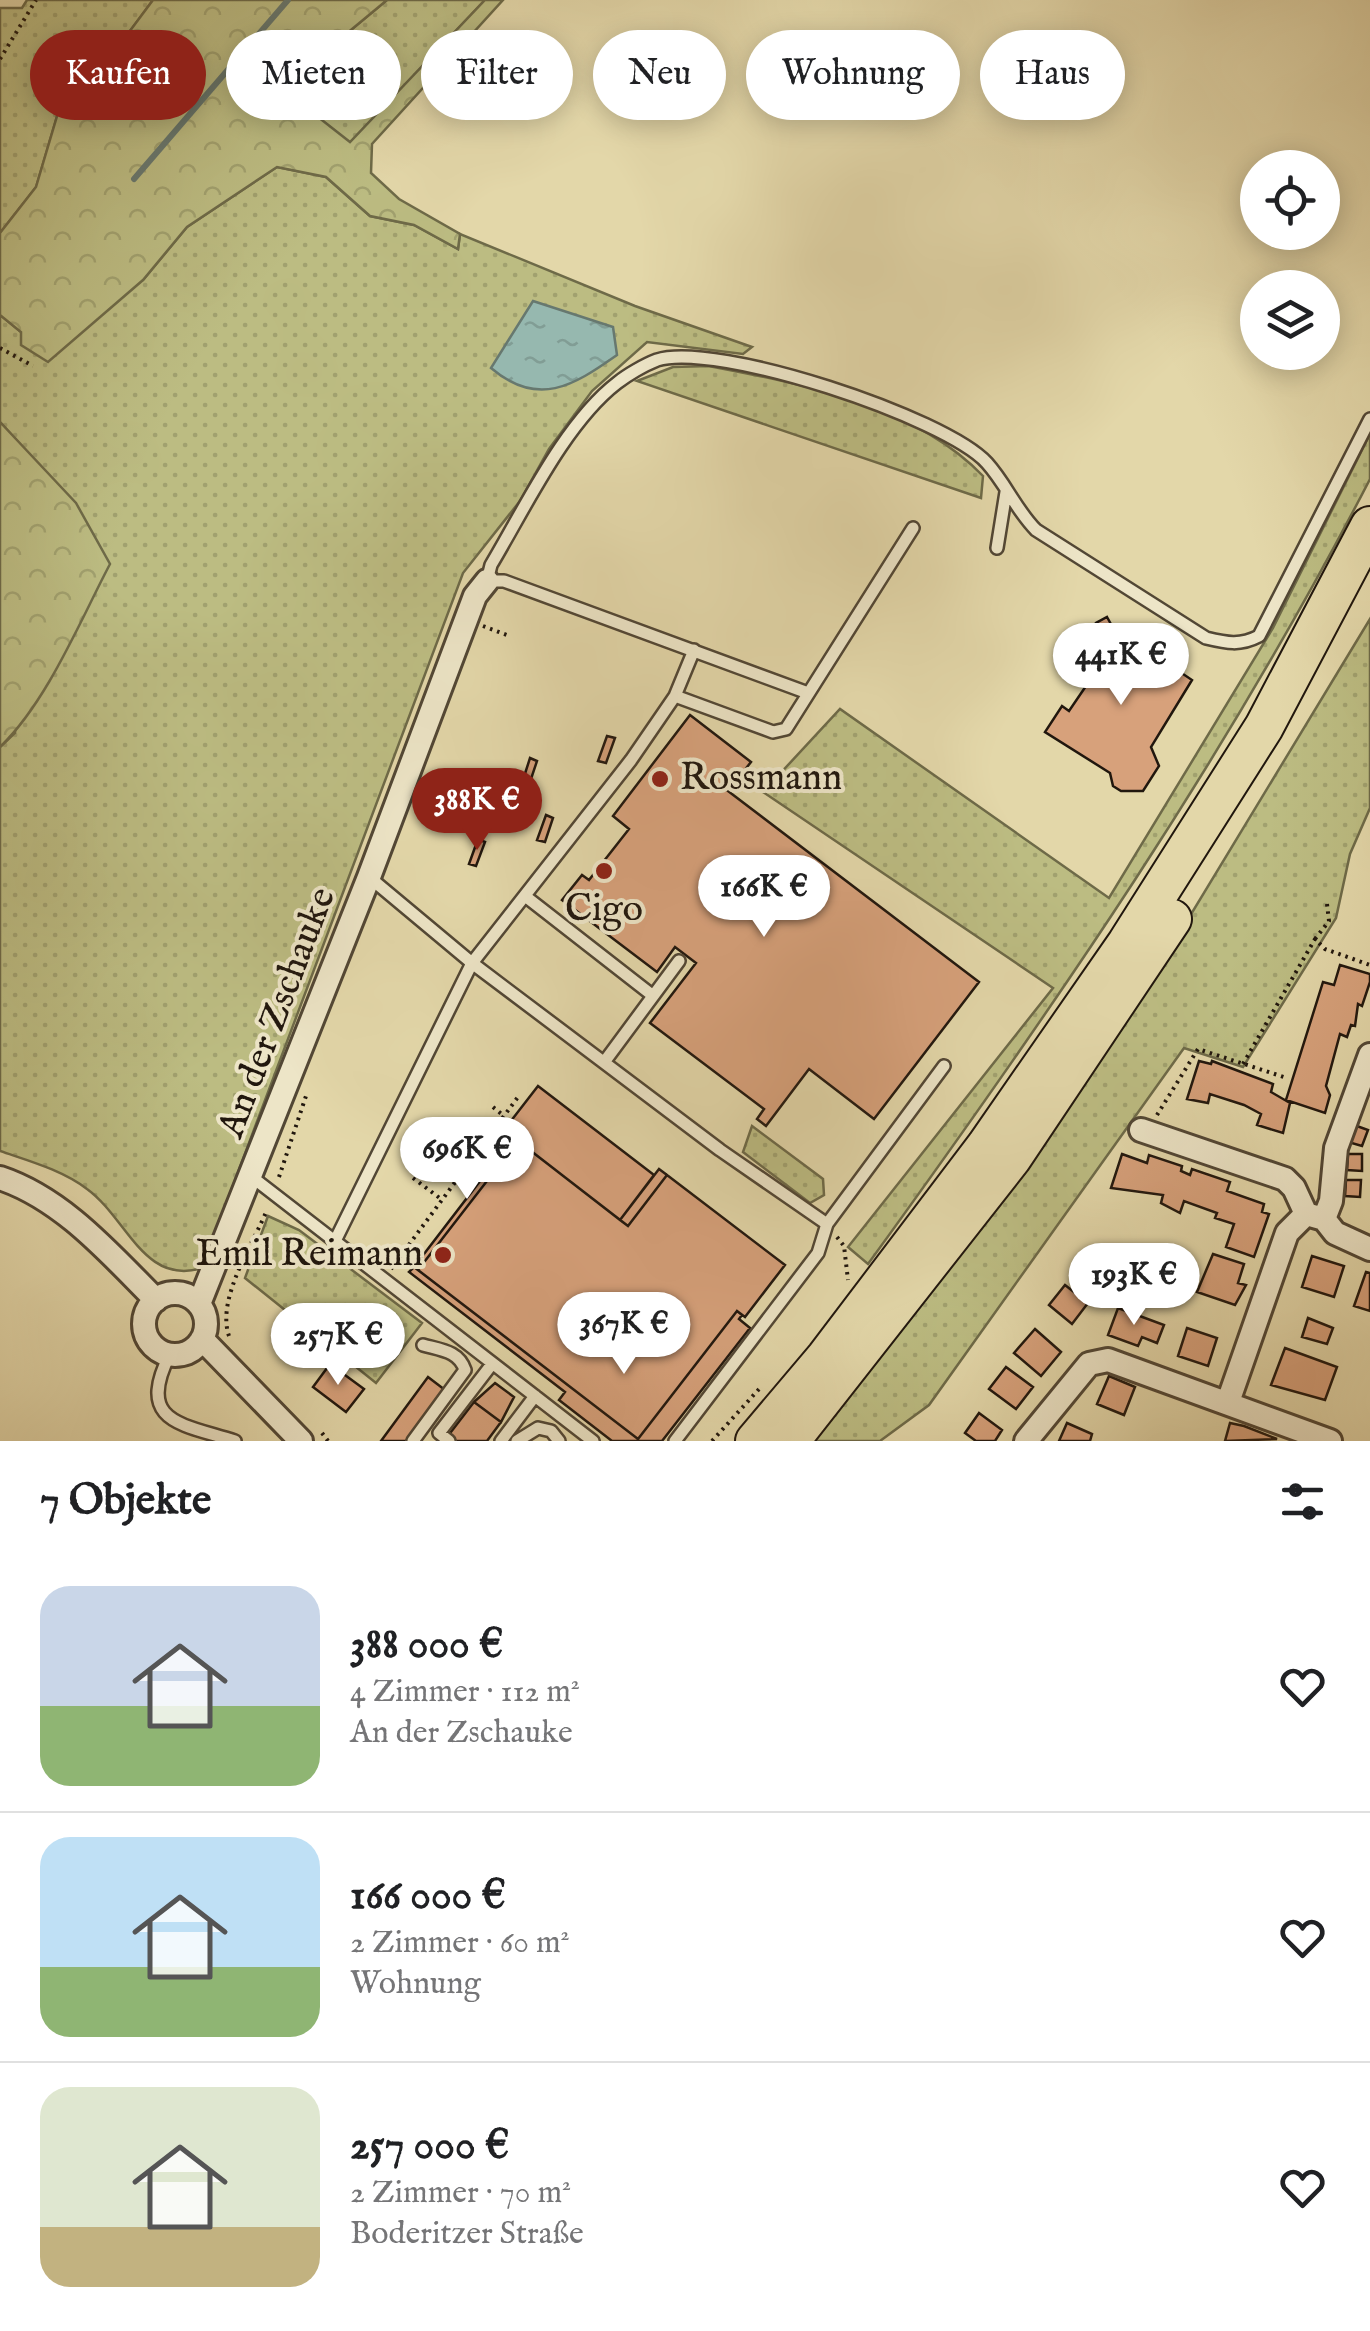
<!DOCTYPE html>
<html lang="de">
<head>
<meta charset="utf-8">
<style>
  :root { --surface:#fff; --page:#f6f6f6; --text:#202124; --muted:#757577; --line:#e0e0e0; --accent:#8f2418 }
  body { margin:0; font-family:"IM FELL English",serif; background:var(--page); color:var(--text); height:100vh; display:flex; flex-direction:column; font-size:38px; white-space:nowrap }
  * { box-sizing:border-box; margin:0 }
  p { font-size:32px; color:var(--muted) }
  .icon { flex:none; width:55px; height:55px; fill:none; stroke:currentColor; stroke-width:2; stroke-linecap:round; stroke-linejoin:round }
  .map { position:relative; height:1441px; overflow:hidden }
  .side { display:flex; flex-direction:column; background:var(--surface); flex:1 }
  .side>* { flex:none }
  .banner { position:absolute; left:30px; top:30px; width:1310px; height:90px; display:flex; gap:20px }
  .fabs { position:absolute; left:1240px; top:150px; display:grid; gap:20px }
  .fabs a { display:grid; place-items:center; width:100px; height:100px; border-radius:50%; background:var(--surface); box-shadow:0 5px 25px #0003; font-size:50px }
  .price { position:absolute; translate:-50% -85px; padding:0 22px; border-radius:35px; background:#fff; color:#222; font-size:32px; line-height:65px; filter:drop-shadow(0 2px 5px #0008) }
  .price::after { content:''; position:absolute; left:50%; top:60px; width:30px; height:22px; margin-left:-15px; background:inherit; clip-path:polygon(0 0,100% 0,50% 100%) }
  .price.on { background:var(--accent); color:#fff }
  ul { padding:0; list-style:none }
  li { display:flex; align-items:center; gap:30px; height:250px; padding:0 40px }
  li+li { border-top:2px solid var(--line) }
  li span { display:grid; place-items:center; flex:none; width:280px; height:200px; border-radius:30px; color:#555 }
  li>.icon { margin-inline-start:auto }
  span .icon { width:120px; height:120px; fill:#fffc; stroke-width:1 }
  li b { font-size:42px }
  h2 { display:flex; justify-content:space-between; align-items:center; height:120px; padding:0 40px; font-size:42px }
  .pill { padding:0 35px; border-radius:45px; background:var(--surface); box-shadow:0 5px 25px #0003; font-size:35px; line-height:90px }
  .pill.on { background:var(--accent); color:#fff }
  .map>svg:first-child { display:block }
</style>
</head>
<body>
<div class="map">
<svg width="1370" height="1441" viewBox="0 0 1370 1441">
  <defs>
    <pattern id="grass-dots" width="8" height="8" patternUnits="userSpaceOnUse" patternTransform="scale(2.5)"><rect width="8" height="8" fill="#bcbc82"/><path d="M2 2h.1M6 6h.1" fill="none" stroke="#a1a16f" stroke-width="1.8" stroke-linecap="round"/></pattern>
    <pattern id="forest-crowns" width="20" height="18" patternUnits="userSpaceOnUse" patternTransform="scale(2.5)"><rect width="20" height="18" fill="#bcbc82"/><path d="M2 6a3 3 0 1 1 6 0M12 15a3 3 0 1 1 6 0" fill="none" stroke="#a1a16f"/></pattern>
    <pattern id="water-ripples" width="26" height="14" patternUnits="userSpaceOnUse" patternTransform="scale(2.5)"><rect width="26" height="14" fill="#96b8af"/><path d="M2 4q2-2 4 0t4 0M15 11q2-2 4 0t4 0" fill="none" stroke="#819d95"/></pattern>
  </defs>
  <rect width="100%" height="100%" fill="#e3d7a9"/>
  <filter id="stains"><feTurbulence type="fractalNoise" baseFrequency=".002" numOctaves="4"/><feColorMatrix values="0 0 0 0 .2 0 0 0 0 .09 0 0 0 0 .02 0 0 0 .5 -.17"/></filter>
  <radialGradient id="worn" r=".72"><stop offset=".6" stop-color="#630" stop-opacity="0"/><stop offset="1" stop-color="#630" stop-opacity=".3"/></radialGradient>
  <!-- grass -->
  <path fill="url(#grass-dots)" stroke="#6e6a48" stroke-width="2.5" d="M27,0H153L124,39L66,86L36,187L0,233V8H22Z
    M387,0H485L350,143L281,88Z
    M277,167L326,177L370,216L414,225L458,249L460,234L635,306L752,347L743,354L647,342L592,391L549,449L520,501L463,573L202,1268C144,1286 127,1218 87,1189C62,1170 29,1161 0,1151V747L15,733L37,463L0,422V315L21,332L143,280L187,227Z
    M709,366C803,384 915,405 983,476L981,498L637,381L673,367Z
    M1370,434V479C1225,760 1053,1009 868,1264L848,1247L1053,988L763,792L840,709L1109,898L1273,628Z
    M1370,619V808L1350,854L1336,918L1243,1067L1184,1048L929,1405L880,1441H809L1153,977Z
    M752,1126L823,1179L824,1195L810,1203L743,1152Z
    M268,1216L299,1230L422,1323L376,1383L245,1278Z"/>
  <!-- forest -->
  <path fill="url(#forest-crowns)" stroke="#6e6a48" stroke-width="2.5" d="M153,0H387L281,88L350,142L485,0H503L372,144L371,173L399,199L460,234L458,249L414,225L370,216L326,177L277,167L187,227L143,280L48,362L21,345V332L0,315V233L36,187L66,86L124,39Z
    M0,422L76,503L110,564C80,621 47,702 0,747Z"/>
  <!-- water -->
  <path fill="url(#water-ripples)" stroke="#67786f" stroke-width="2.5" d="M533,301L613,327L617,355C573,386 538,408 491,368Z"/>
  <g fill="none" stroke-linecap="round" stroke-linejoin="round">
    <!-- stream -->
    <path stroke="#67786f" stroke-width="6" d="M134,179L288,0"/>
  </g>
  <!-- building -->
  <path fill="#d7a17b" stroke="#21170e" stroke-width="2.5" d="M1107,617L1112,626L1192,680L1151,747L1159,766L1143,791H1121L1113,786L1110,773L1045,732L1062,706L1069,711L1086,686L1078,680L1095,656L1085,649L1098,632L1096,623Z
    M690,715L751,762L728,791L979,982L874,1119L809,1069L766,1126L757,1119L764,1109L650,1023L696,963L675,947L657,972L562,900L582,875L589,880L629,829L613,816Z
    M607,736L615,738L606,763L598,761Z
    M530,758L537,761L529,785L522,783Z
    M546,815L553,818L545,842L537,840Z
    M478,839L485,842L476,866L469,864Z
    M1340,965L1370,974V982L1362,1006L1358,1004L1355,1026L1351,1025L1347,1037L1340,1034L1326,1086L1330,1095L1325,1113L1286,1100L1323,982L1334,985Z
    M1199,1061L1211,1064L1212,1061L1273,1084L1271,1092L1290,1103L1283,1133L1257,1125L1261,1114L1244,1105L1210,1094L1208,1103L1187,1099Z
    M538,1086L654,1175L620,1220L504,1130Z
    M1354,1125L1368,1130L1362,1146L1348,1142Z
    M513,1138L518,1141L418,1270L414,1267Z
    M518,1141L628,1226L667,1175L785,1265L745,1317L737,1311L638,1439L418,1270Z
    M1122,1154L1147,1163L1149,1155L1182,1166L1181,1171L1190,1175L1192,1169L1230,1182L1227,1191L1264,1204L1262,1212L1269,1214L1254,1257L1226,1247L1234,1224L1215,1218L1217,1213L1184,1201L1180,1213L1161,1203L1163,1195L1111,1188Z
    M1348,1154H1362V1171L1347,1170Z
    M659,1169L667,1175L628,1226L620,1220Z
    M1346,1180H1361L1360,1197L1345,1196Z
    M1213,1254L1244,1264L1238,1283L1246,1285L1235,1305L1197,1292Z
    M1312,1256L1344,1266L1334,1297L1302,1287Z
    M414,1267L638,1439L737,1311L742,1315L739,1319L750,1328L662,1441H612L559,1400L565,1392L409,1272Z
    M1366,1272L1370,1273V1311L1354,1306Z
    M1065,1285L1088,1303L1072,1324L1049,1305Z
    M1118,1308L1164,1325L1157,1343L1142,1337L1138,1346L1108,1335Z
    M1308,1318L1333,1328L1327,1344L1302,1337Z
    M1187,1328L1217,1338L1208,1366L1178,1356Z
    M1035,1329L1061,1352L1041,1376L1014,1353Z
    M1285,1348L1337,1367L1325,1400L1271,1385Z
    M330,1364L364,1389L346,1412L313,1387Z
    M1006,1367L1033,1387L1016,1409L989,1389Z
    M1109,1376L1135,1387L1124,1415L1097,1404Z
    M428,1377L445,1390L406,1441H381Z
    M495,1383L514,1397L501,1422L474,1402Z
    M474,1402L501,1422L487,1441H444Z
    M979,1413L1002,1430L995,1441H976L965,1433Z
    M1067,1423L1092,1434L1090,1441H1059Z
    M1230,1423L1244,1426L1277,1439L1225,1441Z"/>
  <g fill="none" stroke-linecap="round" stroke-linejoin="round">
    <!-- lane casing -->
    <g stroke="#524735" stroke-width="16">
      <path id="lane" d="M997,548L1006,492
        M808,693L504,581H487L491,565C525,508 565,423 617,383C627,375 644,365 657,360C716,341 945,417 987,463C1006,484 1016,510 1036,530L1206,638C1227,643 1240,646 1259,636L1370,419
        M675,696L773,732L786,729L913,528
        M369,877L472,963L720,1150L827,1224
        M525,896L652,995
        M605,1061L679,961
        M252,1177L593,1441
        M334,1243L472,963L631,760L675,696L694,650
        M170,1354C135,1423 182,1424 235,1441
        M413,1441L465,1370C459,1351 441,1350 423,1345
        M449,1441L439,1433L492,1364
        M501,1441L535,1396
        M517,1441L538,1428L551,1431L559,1441
        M675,1441L818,1253L827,1224L944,1066"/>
    </g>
    <!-- street casing -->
    <g stroke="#524735" stroke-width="28">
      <path id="street" d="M1370,1055L1336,1148L1331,1201L1324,1219L1335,1233L1370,1249
        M1141,1130L1285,1179L1294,1188L1306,1214L1324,1219
        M0,1178C63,1199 110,1254 156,1300
        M144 1324a31 31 0 1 1 62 0a31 31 0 1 1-62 0Z
        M199,1304L369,877L475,596L487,581
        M202,1339L301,1441
        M1228,1402L1287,1233L1306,1214
        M1026,1441L1089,1364L1108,1360L1330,1441"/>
    </g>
    <!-- primary casing -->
    <g stroke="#21170e" stroke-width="42">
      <path id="primary" d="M755,1441L826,1357L986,1146L1127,943L1264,727L1370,526
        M790,1441L1012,1158L1172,919"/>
    </g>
    <!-- path -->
    <path stroke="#21170e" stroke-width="4" stroke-dasharray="2.5 5" stroke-linecap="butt" d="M0,59L36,0
      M0,348L33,366
      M483,626L507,635
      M1315,939L1329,921L1327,904
      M1243,1064L1315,939L1325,949L1370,965
      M493,1107L504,1116
      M1157,1115L1198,1049L1287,1078
      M450,1139L473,1158
      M279,1177L306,1096
      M413,1178L441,1199
      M837,1237L844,1246L848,1280
      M391,1269L518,1097
      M229,1336C216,1299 253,1244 267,1210
      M322,1433L328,1441
      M712,1441L760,1388"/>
    <!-- lane -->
    <use href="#lane" stroke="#ede5c7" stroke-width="11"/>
    <!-- street -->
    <use href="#street" stroke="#ede5c7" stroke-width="22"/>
    <!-- primary -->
    <use href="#primary" stroke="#e3d7a9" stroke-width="38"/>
  </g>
  <!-- markers -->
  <g fill="#8f2418" stroke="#ede5c7" stroke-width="4">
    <circle cx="660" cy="779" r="10"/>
    <circle cx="604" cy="871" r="10"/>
    <circle cx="443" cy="1255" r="10"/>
  </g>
  <g text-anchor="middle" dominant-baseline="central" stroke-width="8" stroke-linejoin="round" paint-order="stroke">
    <!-- poi labels -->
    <g font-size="38" fill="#21170e" stroke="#ede5c7" text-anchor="start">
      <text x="680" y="779">Rossmann</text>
      <text x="604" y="910" text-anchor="middle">Cigo</text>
      <text x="423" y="1255" text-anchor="end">Emil Reimann</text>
    </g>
    <!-- street labels -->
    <g font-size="38" fill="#21170e" stroke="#ede5c7">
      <text transform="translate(278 1013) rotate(-69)">An der Zschauke</text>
    </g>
  </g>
  <rect width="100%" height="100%" filter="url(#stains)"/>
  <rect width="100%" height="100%" fill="url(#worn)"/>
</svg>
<div class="fabs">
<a><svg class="icon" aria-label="locate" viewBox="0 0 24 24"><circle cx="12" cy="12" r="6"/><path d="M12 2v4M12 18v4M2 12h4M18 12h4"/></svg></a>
<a><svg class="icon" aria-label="layers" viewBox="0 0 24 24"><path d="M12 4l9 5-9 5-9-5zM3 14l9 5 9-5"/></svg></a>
</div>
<b class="price" style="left:1121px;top:708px">441K €</b>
<b class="price on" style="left:477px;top:853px">388K €</b>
<b class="price" style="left:764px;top:940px">166K €</b>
<b class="price" style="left:467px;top:1202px">696K €</b>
<b class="price" style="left:1134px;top:1328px">193K €</b>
<b class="price" style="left:624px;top:1377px">367K €</b>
<b class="price" style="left:338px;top:1388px">257K €</b>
<div class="banner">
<a class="pill on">Kaufen</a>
<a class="pill">Mieten</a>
<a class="pill">Filter</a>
<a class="pill">Neu</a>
<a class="pill">Wohnung</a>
<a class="pill">Haus</a>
</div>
</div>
<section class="side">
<h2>7 Objekte<svg class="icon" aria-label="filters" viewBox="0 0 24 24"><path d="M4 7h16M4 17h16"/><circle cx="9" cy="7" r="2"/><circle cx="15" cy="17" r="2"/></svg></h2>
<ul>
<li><span style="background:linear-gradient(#c9d6e8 60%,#8fb573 0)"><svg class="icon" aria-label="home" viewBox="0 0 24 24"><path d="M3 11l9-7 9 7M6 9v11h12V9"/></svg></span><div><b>388 000 €</b><p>4 Zimmer · 112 m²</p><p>An der Zschauke</p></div><svg class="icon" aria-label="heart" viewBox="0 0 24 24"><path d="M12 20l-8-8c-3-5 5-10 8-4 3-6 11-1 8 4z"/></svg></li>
<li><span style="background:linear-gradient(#bfe0f5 65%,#8fb573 0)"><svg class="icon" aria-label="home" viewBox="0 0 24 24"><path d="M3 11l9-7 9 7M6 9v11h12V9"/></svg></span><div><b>166 000 €</b><p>2 Zimmer · 60 m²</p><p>Wohnung</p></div><svg class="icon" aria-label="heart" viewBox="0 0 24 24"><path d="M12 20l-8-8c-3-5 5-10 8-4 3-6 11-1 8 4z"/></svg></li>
<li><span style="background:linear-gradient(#dfe7d0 70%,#c2b280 0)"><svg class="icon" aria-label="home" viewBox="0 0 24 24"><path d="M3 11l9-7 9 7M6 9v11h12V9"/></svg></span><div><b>257 000 €</b><p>2 Zimmer · 70 m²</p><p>Boderitzer Straße</p></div><svg class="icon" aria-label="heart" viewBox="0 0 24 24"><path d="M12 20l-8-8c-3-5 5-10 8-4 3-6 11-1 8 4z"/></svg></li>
</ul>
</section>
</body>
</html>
